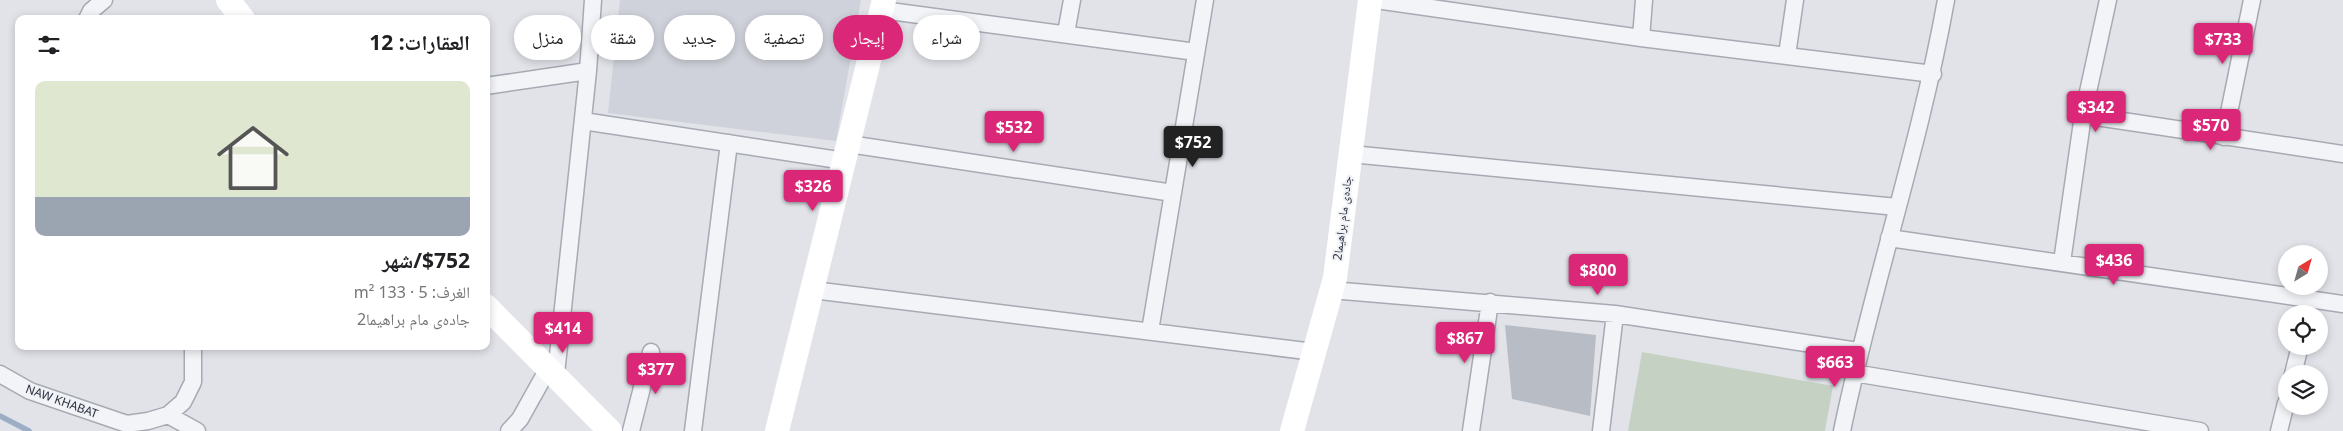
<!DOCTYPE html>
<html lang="ar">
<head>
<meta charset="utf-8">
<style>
  :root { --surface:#fff; --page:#f2f2f2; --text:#202124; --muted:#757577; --line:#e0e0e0; --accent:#db2777 }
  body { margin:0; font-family:"Noto Sans","Noto Naskh Arabic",sans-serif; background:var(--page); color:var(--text); direction:rtl; height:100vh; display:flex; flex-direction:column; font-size:19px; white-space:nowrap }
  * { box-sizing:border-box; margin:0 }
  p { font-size:16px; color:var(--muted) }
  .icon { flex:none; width:28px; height:28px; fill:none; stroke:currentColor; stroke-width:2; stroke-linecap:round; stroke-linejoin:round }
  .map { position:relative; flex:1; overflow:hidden; direction:ltr }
  .drawer { position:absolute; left:15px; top:15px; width:475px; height:335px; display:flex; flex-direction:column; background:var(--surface); border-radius:10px; box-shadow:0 2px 8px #0003; direction:rtl }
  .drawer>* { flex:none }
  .hud { position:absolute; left:505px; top:15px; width:475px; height:45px; direction:rtl; display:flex; gap:10px }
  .needle { width:32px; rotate:37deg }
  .buttons { position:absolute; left:2278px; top:245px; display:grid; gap:10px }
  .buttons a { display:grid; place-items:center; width:50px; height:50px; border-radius:50%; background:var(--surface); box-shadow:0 2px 8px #0003; font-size:25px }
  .price { position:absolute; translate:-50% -42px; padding:0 11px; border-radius:5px; background:var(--accent); color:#fff; font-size:16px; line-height:32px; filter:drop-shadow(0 1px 2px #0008) }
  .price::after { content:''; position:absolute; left:50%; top:30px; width:15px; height:11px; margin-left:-8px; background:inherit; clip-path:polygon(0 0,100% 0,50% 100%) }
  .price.active { background:#222; color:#fff }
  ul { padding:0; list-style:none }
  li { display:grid; align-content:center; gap:10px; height:265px; padding:0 20px }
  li+li { border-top:1px solid var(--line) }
  li span { display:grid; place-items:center; height:155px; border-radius:10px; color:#555 }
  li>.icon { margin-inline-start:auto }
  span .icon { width:90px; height:90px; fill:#fffc; stroke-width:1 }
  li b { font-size:21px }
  h2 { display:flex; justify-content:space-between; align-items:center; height:60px; padding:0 20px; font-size:21px }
  .pill { padding:0 18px; border-radius:22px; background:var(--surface); box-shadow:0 2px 8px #0003; font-size:18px; line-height:45px }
  .pill.active { background:var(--accent); color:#fff }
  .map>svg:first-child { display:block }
</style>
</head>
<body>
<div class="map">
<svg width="2343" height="431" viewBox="0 0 2343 431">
  <rect width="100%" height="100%" fill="#e1e3e9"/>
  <!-- built -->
  <path fill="#cfd2da" d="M620,0H861L836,141L608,113Z"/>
  <!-- green -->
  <path fill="#c5d2c3" d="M1642,352L1833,386L1825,431H1628Z"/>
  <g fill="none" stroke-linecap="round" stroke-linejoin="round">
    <!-- stream -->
    <path stroke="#9eadc6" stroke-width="5.5" d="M0,416L29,431"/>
  </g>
  <!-- building -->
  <path fill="#b8bcc5" d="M1505,325L1596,335L1590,416L1512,399Z"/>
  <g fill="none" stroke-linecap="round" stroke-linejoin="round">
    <!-- street casing -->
    <g stroke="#a6aab3" stroke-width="19">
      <path id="street" d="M1376,0L1641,38L1933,74
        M882,10L1196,52
        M87,19L91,11L104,0
        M1066,33L1072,0
        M1641,38L1644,0
        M1787,55L1795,0
        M486,86L588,71
        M2083,115L2343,154
        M583,121L845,161
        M2224,137L2252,0
        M849,144L1173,193
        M1351,154L1897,207
        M1889,238L2343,304
        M2062,262L2083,115L2108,0
        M813,290L1314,352
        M1331,290L1615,314L1858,351
        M1150,331L1205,0
        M1854,373L2200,431
        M0,374L30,391L127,424L148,421L168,415L183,402L193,382V346
        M556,374L588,71L593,0
        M2293,374L2300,346
        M168,415L197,431
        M509,431L520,419L549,367
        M631,431L651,352
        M693,431L729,143
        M1471,431L1490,302
        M1601,431L1615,314
        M1842,431C1872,286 1920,146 1946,0
        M2279,431L2286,403"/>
    </g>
    <!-- street -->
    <use href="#street" stroke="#f3f4f7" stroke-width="16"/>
    <!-- secondary -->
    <path stroke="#fff" stroke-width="24" d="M228,0L243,19
      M486,306L610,431
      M777,431L884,0
      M1292,431L1335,278L1370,0"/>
  </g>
  <g text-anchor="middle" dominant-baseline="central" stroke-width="4" stroke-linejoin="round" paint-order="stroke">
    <!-- street labels -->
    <g font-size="12" fill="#2a303f" stroke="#f0f2f6">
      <text transform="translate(1342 218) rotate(-83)">جادەی مام براهیما2</text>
      <text transform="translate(62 401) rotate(20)">NAW KHABAT</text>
    </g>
  </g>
</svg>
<div class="buttons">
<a><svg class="needle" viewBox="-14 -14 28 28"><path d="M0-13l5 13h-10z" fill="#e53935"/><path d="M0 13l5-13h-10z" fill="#757577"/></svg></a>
<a><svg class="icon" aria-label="locate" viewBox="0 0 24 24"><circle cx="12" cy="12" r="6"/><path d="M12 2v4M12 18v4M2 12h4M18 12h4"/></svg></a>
<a><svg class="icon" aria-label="layers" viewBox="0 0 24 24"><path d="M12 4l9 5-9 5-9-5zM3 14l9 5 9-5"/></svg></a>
</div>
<b class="price" style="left:2223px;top:65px">$733</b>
<b class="price" style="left:2096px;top:133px">$342</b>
<b class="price" style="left:2211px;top:151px">$570</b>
<b class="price" style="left:1014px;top:153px">$532</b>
<b class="price active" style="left:1193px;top:168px">$752</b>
<b class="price" style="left:813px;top:212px">$326</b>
<b class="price" style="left:2114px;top:286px">$436</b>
<b class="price" style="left:1598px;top:296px">$800</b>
<b class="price" style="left:563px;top:354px">$414</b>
<b class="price" style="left:1465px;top:364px">$867</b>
<b class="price" style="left:1835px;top:388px">$663</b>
<b class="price" style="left:656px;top:395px">$377</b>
<div class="hud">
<a class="pill">شراء</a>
<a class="pill active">إيجار</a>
<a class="pill">تصفية</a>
<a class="pill">جديد</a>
<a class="pill">شقة</a>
<a class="pill">منزل</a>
</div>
<section class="drawer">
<h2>العقارات: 12<svg class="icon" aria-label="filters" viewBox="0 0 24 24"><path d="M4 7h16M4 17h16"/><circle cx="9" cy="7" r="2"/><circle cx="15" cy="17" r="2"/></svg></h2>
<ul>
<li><span style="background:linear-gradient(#dfe7d0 75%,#9aa5b1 0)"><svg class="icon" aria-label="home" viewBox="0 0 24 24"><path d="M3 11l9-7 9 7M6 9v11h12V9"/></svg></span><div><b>$752/شهر</b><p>الغرف: 5 · 133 m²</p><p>جادەی مام براهیما2</p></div></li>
</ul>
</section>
</div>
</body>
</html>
